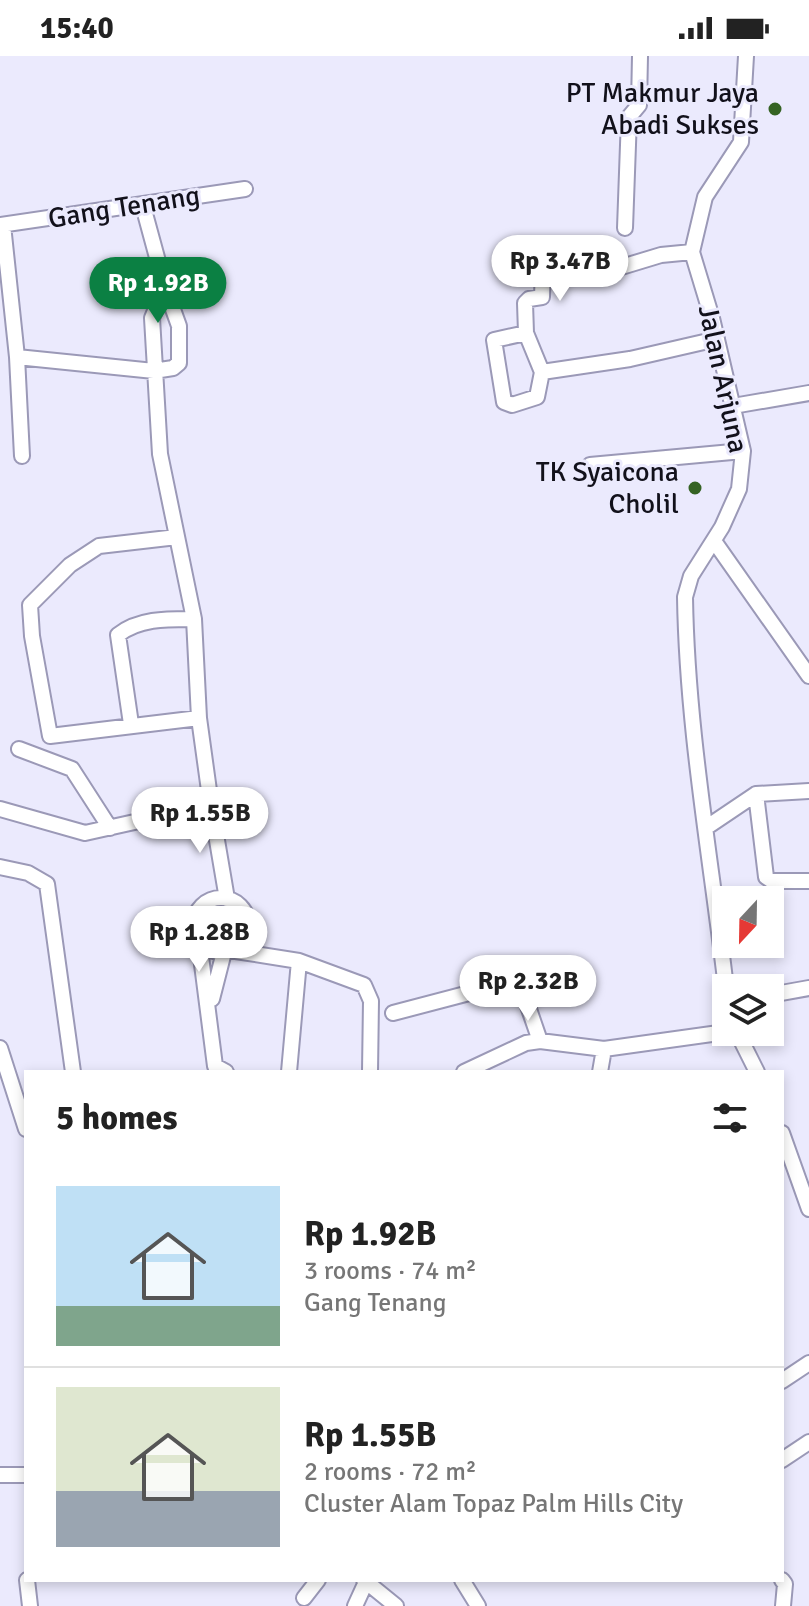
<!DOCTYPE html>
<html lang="en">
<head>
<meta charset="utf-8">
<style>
  :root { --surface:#fff; --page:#f2f2f2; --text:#222; --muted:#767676; --line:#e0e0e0; --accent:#0b8043 }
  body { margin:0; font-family:Signika,sans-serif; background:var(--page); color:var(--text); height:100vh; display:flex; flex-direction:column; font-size:30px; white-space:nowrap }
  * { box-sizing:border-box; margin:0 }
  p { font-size:26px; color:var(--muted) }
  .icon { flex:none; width:44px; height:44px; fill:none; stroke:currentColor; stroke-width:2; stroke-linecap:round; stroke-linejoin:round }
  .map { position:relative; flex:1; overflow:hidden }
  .drawer { position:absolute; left:24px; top:1014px; width:760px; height:512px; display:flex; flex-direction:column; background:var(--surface); border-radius:0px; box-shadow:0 4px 12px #0003 }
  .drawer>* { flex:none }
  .needle { width:52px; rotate:202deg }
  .controls { position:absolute; left:712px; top:830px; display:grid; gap:16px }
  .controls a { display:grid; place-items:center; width:72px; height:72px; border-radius:0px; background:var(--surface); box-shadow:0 4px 12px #0003; font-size:40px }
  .price { position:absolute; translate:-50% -68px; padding:0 18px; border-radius:28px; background:#fff; color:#222; font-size:26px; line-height:52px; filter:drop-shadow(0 2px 4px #0008) }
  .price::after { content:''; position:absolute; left:50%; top:48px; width:24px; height:18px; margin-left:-12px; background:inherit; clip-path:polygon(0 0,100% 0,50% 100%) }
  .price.current { background:var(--accent); color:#fff }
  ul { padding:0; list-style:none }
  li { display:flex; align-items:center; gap:24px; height:200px; padding:0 32px }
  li+li { border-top:2px solid var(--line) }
  li span { display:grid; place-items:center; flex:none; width:224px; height:160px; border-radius:0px; color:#555 }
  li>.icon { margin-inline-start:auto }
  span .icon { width:96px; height:96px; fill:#fffc; stroke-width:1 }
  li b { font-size:34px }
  h2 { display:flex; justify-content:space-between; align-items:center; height:96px; padding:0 32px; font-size:34px }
  .status { display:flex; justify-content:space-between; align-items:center; height:56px; padding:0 40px; background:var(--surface); direction:ltr }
  .status svg { height:22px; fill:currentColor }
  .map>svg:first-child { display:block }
</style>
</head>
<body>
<div class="status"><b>15:40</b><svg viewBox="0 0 49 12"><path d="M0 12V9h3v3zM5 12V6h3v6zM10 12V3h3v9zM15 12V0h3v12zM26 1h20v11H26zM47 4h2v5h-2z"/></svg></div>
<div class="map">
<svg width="809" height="1550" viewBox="0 0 809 1550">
  <rect width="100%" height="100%" fill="#ebeafd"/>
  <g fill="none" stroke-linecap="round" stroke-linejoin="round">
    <!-- street casing -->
    <g stroke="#9b99b7" stroke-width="18">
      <path id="street" d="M0,169L245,133
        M3,169L17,301L154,315L173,312L179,307V270L165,231
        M625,172L629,61L639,49L640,0
        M526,277L525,247L529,243L542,241L543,209L563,205L605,216L661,199L692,196
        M17,301L22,400
        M542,316L526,277L494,284L504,346L512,349L537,341L542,316L630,303L717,283
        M733,350L809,337
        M590,409L743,395
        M177,481L99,490L70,509L30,549L32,580L50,680L199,662
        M714,485L809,620
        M131,668L118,579C139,562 169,563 194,563
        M19,693L72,713L110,772
        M756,738L766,821L772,825H809
        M211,749L227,843
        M0,753L85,777L211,749L199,662L194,563L160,398L152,262L165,231L143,150
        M707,771L756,738L809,735
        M0,811L28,817L47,828L73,1016
        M194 869a27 27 0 1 1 54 0a27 27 0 1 1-54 0Z
        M199,885L215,1010L226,1016
        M229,894L299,905L364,929L371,945L370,1016
        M726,932C711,802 687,673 685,541L691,520L722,471L739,433L743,395L712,262L692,196L705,141L741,86L746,0
        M770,939L809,932
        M212,943L224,896
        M393,957L519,924L540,985
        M737,976L757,1016
        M0,992L26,1073
        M289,1016L299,905
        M464,1016L526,987L540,985L604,993
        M600,1016L604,993L726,976
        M782,1077L809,1153
        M782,1325L809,1307
        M782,1404L809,1386
        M0,1419H26
        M27,1524L30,1550
        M364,1524L396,1550
        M462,1524L478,1550
        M782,1524L785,1528L783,1550
        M304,1542L318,1524
        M355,1550L366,1526"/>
    </g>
    <!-- street -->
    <use href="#street" stroke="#fff" stroke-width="14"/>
  </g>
  <!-- markers -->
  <g fill="#356323" stroke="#ebeafd" stroke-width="3">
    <circle cx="775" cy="53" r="8"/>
    <circle cx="695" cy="432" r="8"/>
  </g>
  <g text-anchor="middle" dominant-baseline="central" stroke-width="6" stroke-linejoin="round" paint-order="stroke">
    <!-- poi labels -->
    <g font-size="28" fill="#12111b" stroke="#ebeafd" text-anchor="end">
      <text x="759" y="37">PT Makmur Jaya<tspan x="759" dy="32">Abadi Sukses</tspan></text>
      <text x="679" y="416">TK Syaicona<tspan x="679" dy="32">Cholil</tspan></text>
    </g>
    <!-- street labels -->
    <g font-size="28" fill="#12111b" stroke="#ebeafd">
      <text transform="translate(124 151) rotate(-9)">Gang Tenang</text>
      <text transform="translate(723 323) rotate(78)">Jalan Arjuna</text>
    </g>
  </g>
</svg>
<div class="controls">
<a><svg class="needle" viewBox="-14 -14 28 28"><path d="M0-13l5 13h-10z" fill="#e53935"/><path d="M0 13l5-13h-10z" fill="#767676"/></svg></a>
<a><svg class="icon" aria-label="layers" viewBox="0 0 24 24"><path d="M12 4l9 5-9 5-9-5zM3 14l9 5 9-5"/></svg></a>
</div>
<b class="price" style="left:560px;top:247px">Rp 3.47B</b>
<b class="price current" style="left:158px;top:269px">Rp 1.92B</b>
<b class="price" style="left:200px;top:799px">Rp 1.55B</b>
<b class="price" style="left:199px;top:918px">Rp 1.28B</b>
<b class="price" style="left:528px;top:967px">Rp 2.32B</b>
<section class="drawer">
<h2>5 homes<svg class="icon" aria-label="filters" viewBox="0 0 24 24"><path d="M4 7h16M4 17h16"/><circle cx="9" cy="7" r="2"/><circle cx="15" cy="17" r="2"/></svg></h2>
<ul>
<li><span style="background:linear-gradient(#bfe0f5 75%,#7fa58c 0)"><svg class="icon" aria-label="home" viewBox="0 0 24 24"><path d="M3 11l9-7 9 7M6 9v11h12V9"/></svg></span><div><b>Rp 1.92B</b><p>3 rooms · 74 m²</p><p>Gang Tenang</p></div></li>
<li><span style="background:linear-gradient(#dfe7d0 65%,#9aa5b1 0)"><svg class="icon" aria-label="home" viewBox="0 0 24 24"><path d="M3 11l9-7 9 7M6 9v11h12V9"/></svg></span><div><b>Rp 1.55B</b><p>2 rooms · 72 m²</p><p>Cluster Alam Topaz Palm Hills City</p></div></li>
</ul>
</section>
</div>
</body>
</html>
